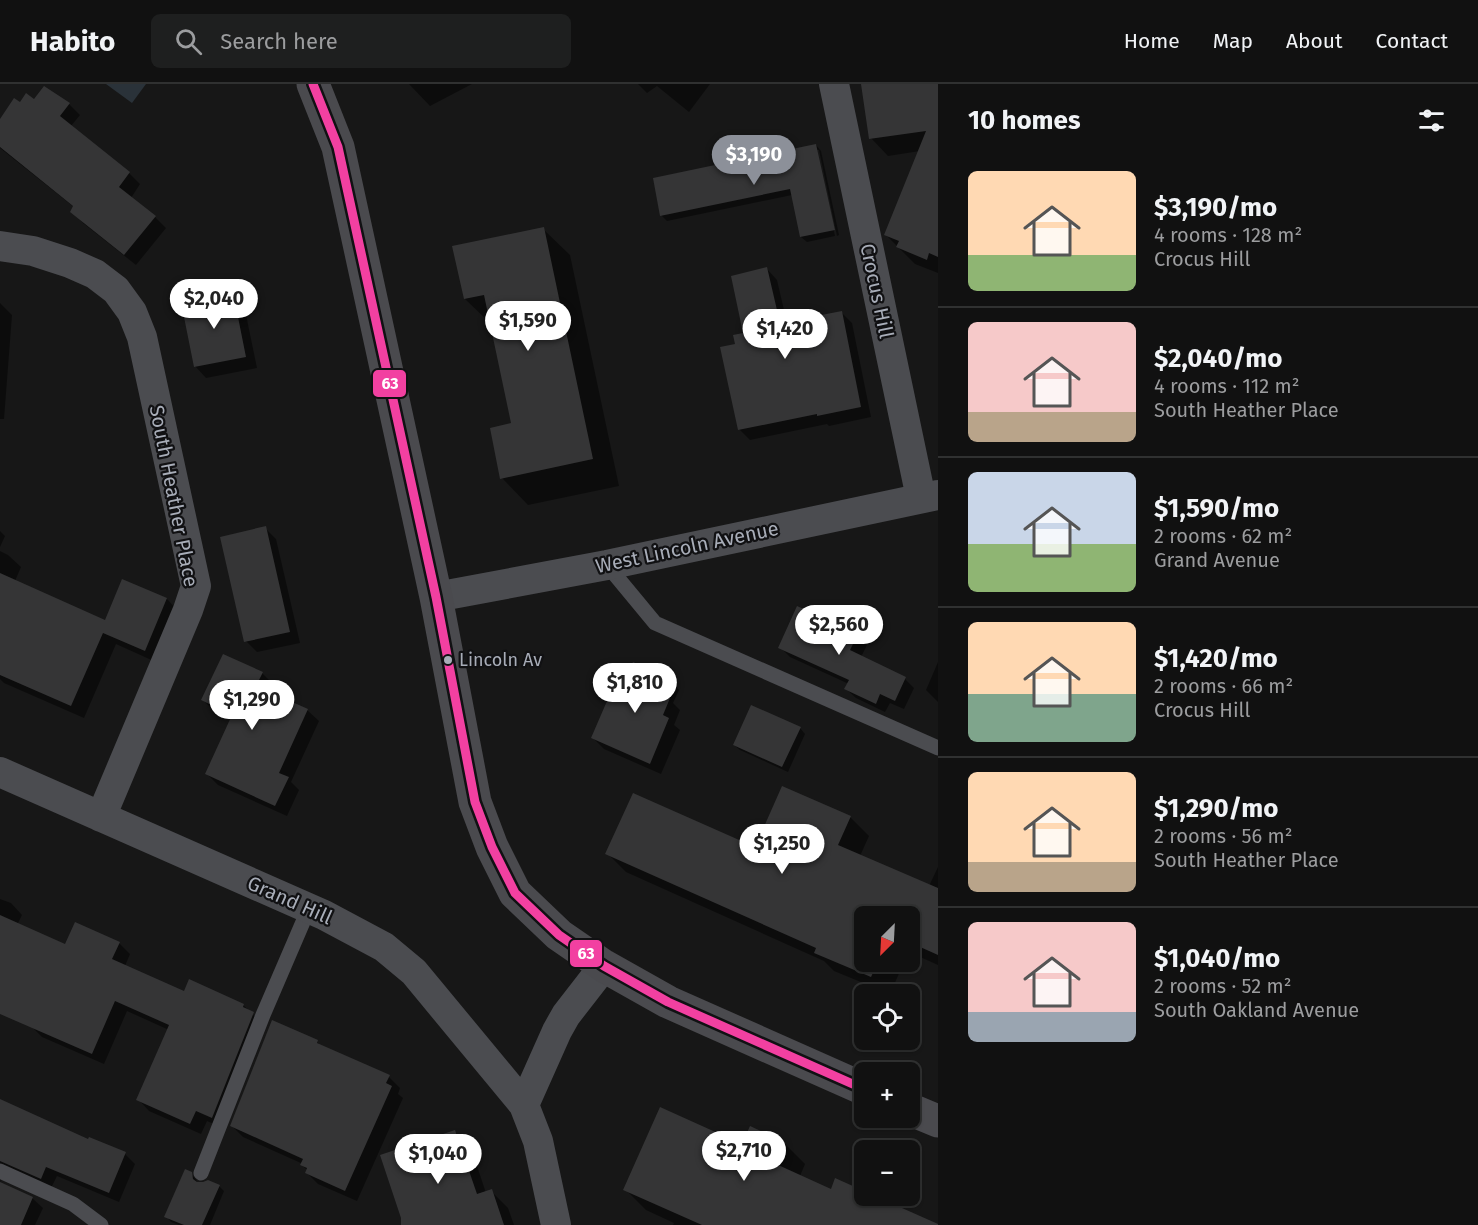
<!DOCTYPE html>
<html lang="en">
<head>
<meta charset="utf-8">
<style>
  :root { --surface:#111; --page:#1e1f1f; --text:#f1f3f6; --muted:#9c9d9f; --line:#303131; --accent:#8c9099 }
  body { margin:0; font-family:"Fira Sans",sans-serif; background:var(--page); color:var(--text); height:100vh; display:flex; flex-direction:column; font-size:22px; white-space:nowrap }
  * { box-sizing:border-box; margin:0 }
  p { font-size:20px; color:var(--muted) }
  .icon { flex:none; width:33px; height:33px; fill:none; stroke:currentColor; stroke-width:2; stroke-linecap:round; stroke-linejoin:round }
  .map { position:relative; flex:1; overflow:hidden }
  .sheet { display:flex; flex-direction:column; background:var(--surface); width:540px }
  .sheet>* { flex:none }
  .needle { width:39px; rotate:204deg }
  .fabs { position:absolute; left:854px; top:822px; display:grid; gap:12px }
  .fabs a { display:grid; place-items:center; width:66px; height:66px; border-radius:9px; background:var(--surface); box-shadow:0 2px 4px #0004,0 0 0 2px var(--line); font-size:30px }
  .price { position:absolute; translate:-50% -51px; padding:0 14px; border-radius:21px; background:#fff; color:#222; font-size:20px; line-height:39px; filter:drop-shadow(0 2px 3px #0008) }
  .price::after { content:''; position:absolute; left:50%; top:36px; width:18px; height:14px; margin-left:-9px; background:inherit; clip-path:polygon(0 0,100% 0,50% 100%) }
  .price.current { background:var(--accent); color:#fff }
  ul { padding:0; list-style:none }
  li { display:flex; align-items:center; gap:18px; height:150px; padding:0 30px }
  li+li { border-top:2px solid var(--line) }
  li span { display:grid; place-items:center; flex:none; width:168px; height:120px; border-radius:9px; color:#555 }
  li>.icon { margin-inline-start:auto }
  span .icon { width:72px; height:72px; fill:#fffc; stroke-width:1 }
  li b { font-size:26px }
  h2 { display:flex; justify-content:space-between; align-items:center; height:72px; padding:0 30px; font-size:26px }
  header { display:flex; align-items:center; gap:36px; box-sizing:border-box; height:84px; padding:0 30px; background:var(--surface); border-bottom:2px solid var(--line) }
  header strong { font-size:28px }
  nav { display:flex; gap:33px; margin-inline-start:auto; font-size:21px }
  .search { width:420px; height:54px; background:var(--page); display:flex; align-items:center; gap:15px; box-sizing:border-box; padding:0 21px; border-radius:9px; color:var(--muted); font-size:22px }
  main { display:flex; flex:1; min-height:0 }
  .map>svg:first-child { display:block }
</style>
</head>
<body>
<header>
<strong>Habito</strong>
<div class="search"><svg class="icon" aria-label="search" viewBox="0 0 24 24"><circle cx="10" cy="10" r="6"/><path d="M15 15l6 6"/></svg>Search here</div>
<nav><a>Home</a><a>Map</a><a>About</a><a>Contact</a></nav>
</header>
<main>
<div class="map">
<svg width="938" height="1141" viewBox="0 0 938 1141">
  <rect width="100%" height="100%" fill="#171717"/>
  <!-- water -->
  <path fill="#2a3239" d="M106,0H146L132,19Z"/>
  <!-- shadow -->
  <path fill="#0007" d="M409,0H472L430,22Z
    M638,0H710L689,28L657,2L647,9Z
    M863,0H938V189L915,180L886,151L920,67L888,72L871,54Z
    M34,17L69,20L80,31L71,42L129,89L140,100L131,114L155,133L166,144L136,181L83,139L72,127L74,123L0,64V37L21,20Z
    M816,61L821,67L839,151L837,152L819,66H816L835,152L807,158L801,153L792,111L667,137L662,132L654,95Z
    M543,145L570,171L619,402L528,421L502,394L513,341L492,241L465,215Z
    M767,185L777,196L787,239L842,229L852,239L871,333L829,342L827,340L750,356L739,345L736,261L745,250Z
    M233,210L244,221L257,284L206,294L195,282Z
    M0,219L12,231L4,335H0Z
    M265,444L276,455L300,559L257,568L246,557Z
    M0,447L5,452L0,463Z
    M0,467L8,471L21,483L15,497L106,538L123,497L167,515L179,528L158,579L116,560L84,634L4,599L0,595Z
    M857,551L867,561L861,573L905,595L914,604L904,625L890,619L885,628L856,614L846,605L849,600L790,573L780,563Z
    M938,578V618L926,606Z
    M634,580L668,595L679,606L673,619L680,626L674,641L680,646L661,690L604,665L593,654L626,599Z
    M262,589L273,600L269,609L307,626L319,637L291,698L299,706L287,732L218,701L207,690L232,635L214,627L203,616Z
    M800,644L805,650L788,688L740,666L734,661Z
    M850,733L869,752L860,772L929,802L938,783V881L909,868V832H864V878H904L890,910L834,887L824,877L626,788L607,769L755,765Z
    M0,815L11,819L22,831L17,841L66,862L119,859L130,870L125,882L185,909L243,921L264,941L223,1044L207,1037L201,1050L149,1027L138,1015L169,946L127,927L104,980L42,953L31,942L0,919Z
    M317,958L322,963L389,993L400,1004L398,1010L403,1014L357,1117L318,1100L306,1088L307,1086L302,1081L303,1080L243,1053L232,1042Z
    M0,1017L89,1057L125,1070L135,1080L119,1118L57,1092L51,1104L1,1093L0,1099L32,1114L43,1124L35,1141H0Z
    M454,1047L471,1064L486,1109L491,1107L508,1124L514,1141H405Z
    M784,1059L805,1080L800,1092L831,1107L864,1108V1112H871L905,1127L920,1141H673L674,1139L646,1126L625,1105L743,1062Z
    M191,1090L196,1095L197,1099L219,1102L224,1107L210,1141H179L171,1138L166,1132Z"/>
  <!-- building -->
  <path fill="#353536" d="M861,0H938V173L929,169L927,176L896,163L899,157L884,151L926,47L869,55Z
    M44,2L70,19L60,32L130,88L119,103L156,132L124,171L70,128L73,122L0,63V35L14,14L20,18L26,9L34,15Z
    M816,60L835,146L800,153L790,105L660,132L653,94Z
    M544,143L593,375L500,395L490,344L511,339L484,211L464,215L452,162Z
    M767,183L780,239L842,227L861,323L817,332V330L738,346L720,263L735,260L733,251L743,249L731,192Z
    M233,208L246,273L194,283L181,218Z
    M266,442L290,548L244,558L220,453Z
    M0,489L105,536L122,495L167,514L145,567L103,549L71,622L0,591Z
    M797,522L858,550L850,566L906,593L895,617L880,610L876,620L844,605L849,596L778,564Z
    M223,570L263,588L256,602L308,625L279,689L289,693L275,722L205,690L232,631L201,616Z
    M633,578L668,594L661,610L670,614L663,631L669,634L650,680L591,654L617,594L625,597Z
    M751,621L801,643L782,683L733,661Z
    M782,702L851,732L838,761L938,804V871L909,858V832H864V878H878L871,893L814,869L816,864L605,770L633,709L755,763Z
    M0,831L65,860L75,838L120,858L112,875L184,907L189,895L244,920L243,923L254,928L212,1034L196,1027L190,1040L136,1016L169,941L115,917L92,970L0,930Z
    M272,936L318,956L317,959L390,991L386,999L392,1002L345,1107L305,1089L307,1084L300,1081L303,1075L230,1042Z
    M0,1015L88,1055L89,1053L126,1068L109,1109L46,1083L41,1095L0,1077Z
    M660,1023L742,1060L750,1042L785,1058L776,1080L831,1105L835,1094L864,1107V1112H875L938,1140V1141H702L623,1106Z
    M455,1046L477,1110L492,1105L504,1141H401V1134L380,1071Z
    M185,1085L192,1088L193,1095L197,1098H203L208,1096L220,1101L202,1141H184L164,1133Z
    M0,1098L33,1113L21,1141H0Z"/>
  <g fill="none" stroke-linecap="round" stroke-linejoin="round">
    <!-- service -->
    <path stroke="#4b4c50" stroke-width="15" d="M607,481L655,539L938,664
      M0,1087L73,1120L101,1141
      M201,1089L263,931L309,824"/>
    <!-- minor -->
    <path stroke="#4b4c50" stroke-width="30" d="M834,0L921,414
      M0,162L33,167L70,179L95,190L116,206L132,228L142,253L196,502L188,526L101,733
      M436,513L607,481L938,411
      M0,688L324,831L384,863L414,888L524,1021L538,1057L556,1141
      M524,1021L557,947L566,931L604,882"/>
    <!-- secondary -->
    <path stroke="#4a4a4e" stroke-width="33" d="M313,0L338,63L436,513L475,718L492,763L515,809L559,851L604,882L668,918L864,1005
      M909,1025L938,1037"/>
    <!-- bus-1 casing -->
    <g stroke="#111113" stroke-width="14">
      <path id="bus-1" d="M313,0L338,63L436,513L475,718L492,763L515,809L559,851L604,882L668,918L864,1005"/>
    </g>
    <!-- bus-1 -->
    <use href="#bus-1" stroke="#f240a1" stroke-width="9"/>
  </g>
  <!-- markers -->
  <circle fill="#a8adb8" stroke="#111113" stroke-width="2" cx="448" cy="576" r="5"/>
  <g text-anchor="middle" dominant-baseline="central" stroke-width="4.5" stroke-linejoin="round" paint-order="stroke">
    <!-- bus labels -->
    <g font-size="18" fill="#a8adb8" stroke="#111113" text-anchor="start">
      <text x="459" y="576">Lincoln Av</text>
    </g>
    <!-- street labels -->
    <g font-size="20" fill="#a8adb8" stroke="#111113">
      <text transform="translate(877 207) rotate(78)">Crocus Hill</text>
      <text transform="translate(174 412) rotate(79)">South Heather Place</text>
      <text transform="translate(687 463) rotate(-12)">West Lincoln Avenue</text>
      <text transform="translate(290 816) rotate(24)">Grand Hill</text>
    </g>
  </g>
  <g stroke="#111113" stroke-width="2">
    <rect x="372" y="285" width="35" height="29" rx="6" fill="#f240a1"/>
    <rect x="569" y="855" width="34" height="29" rx="6" fill="#f240a1"/>
  </g>
  <g font-size="16" text-anchor="middle" font-weight="bold" fill="#fff">
    <text x="390" y="305">63</text>
    <text x="586" y="875">63</text>
  </g>
</svg>
<div class="fabs">
<a><svg class="needle" viewBox="-14 -14 28 28"><path d="M0-13l5 13h-10z" fill="#e53935"/><path d="M0 13l5-13h-10z" fill="#9c9d9f"/></svg></a>
<a><svg class="icon" aria-label="locate" viewBox="0 0 24 24"><circle cx="12" cy="12" r="6"/><path d="M12 2v4M12 18v4M2 12h4M18 12h4"/></svg></a>
<a>+</a>
<a>−</a>
</div>
<b class="price current" style="left:754px;top:102px">$3,190</b>
<b class="price" style="left:214px;top:246px">$2,040</b>
<b class="price" style="left:528px;top:268px">$1,590</b>
<b class="price" style="left:785px;top:276px">$1,420</b>
<b class="price" style="left:839px;top:572px">$2,560</b>
<b class="price" style="left:635px;top:630px">$1,810</b>
<b class="price" style="left:252px;top:647px">$1,290</b>
<b class="price" style="left:782px;top:791px">$1,250</b>
<b class="price" style="left:744px;top:1098px">$2,710</b>
<b class="price" style="left:438px;top:1101px">$1,040</b>
</div>
<section class="sheet">
<h2>10 homes<svg class="icon" aria-label="filters" viewBox="0 0 24 24"><path d="M4 7h16M4 17h16"/><circle cx="9" cy="7" r="2"/><circle cx="15" cy="17" r="2"/></svg></h2>
<ul>
<li><span style="background:linear-gradient(#ffd9b3 70%,#8fb573 0)"><svg class="icon" aria-label="home" viewBox="0 0 24 24"><path d="M3 11l9-7 9 7M6 9v11h12V9"/></svg></span><div><b>$3,190/mo</b><p>4 rooms · 128 m²</p><p>Crocus Hill</p></div></li>
<li><span style="background:linear-gradient(#f6c9c9 75%,#b9a48a 0)"><svg class="icon" aria-label="home" viewBox="0 0 24 24"><path d="M3 11l9-7 9 7M6 9v11h12V9"/></svg></span><div><b>$2,040/mo</b><p>4 rooms · 112 m²</p><p>South Heather Place</p></div></li>
<li><span style="background:linear-gradient(#c9d6e8 60%,#8fb573 0)"><svg class="icon" aria-label="home" viewBox="0 0 24 24"><path d="M3 11l9-7 9 7M6 9v11h12V9"/></svg></span><div><b>$1,590/mo</b><p>2 rooms · 62 m²</p><p>Grand Avenue</p></div></li>
<li><span style="background:linear-gradient(#ffd9b3 60%,#7fa58c 0)"><svg class="icon" aria-label="home" viewBox="0 0 24 24"><path d="M3 11l9-7 9 7M6 9v11h12V9"/></svg></span><div><b>$1,420/mo</b><p>2 rooms · 66 m²</p><p>Crocus Hill</p></div></li>
<li><span style="background:linear-gradient(#ffd9b3 75%,#b9a48a 0)"><svg class="icon" aria-label="home" viewBox="0 0 24 24"><path d="M3 11l9-7 9 7M6 9v11h12V9"/></svg></span><div><b>$1,290/mo</b><p>2 rooms · 56 m²</p><p>South Heather Place</p></div></li>
<li><span style="background:linear-gradient(#f6c9c9 75%,#9aa5b1 0)"><svg class="icon" aria-label="home" viewBox="0 0 24 24"><path d="M3 11l9-7 9 7M6 9v11h12V9"/></svg></span><div><b>$1,040/mo</b><p>2 rooms · 52 m²</p><p>South Oakland Avenue</p></div></li>
</ul>
</section>
</main>
</body>
</html>
